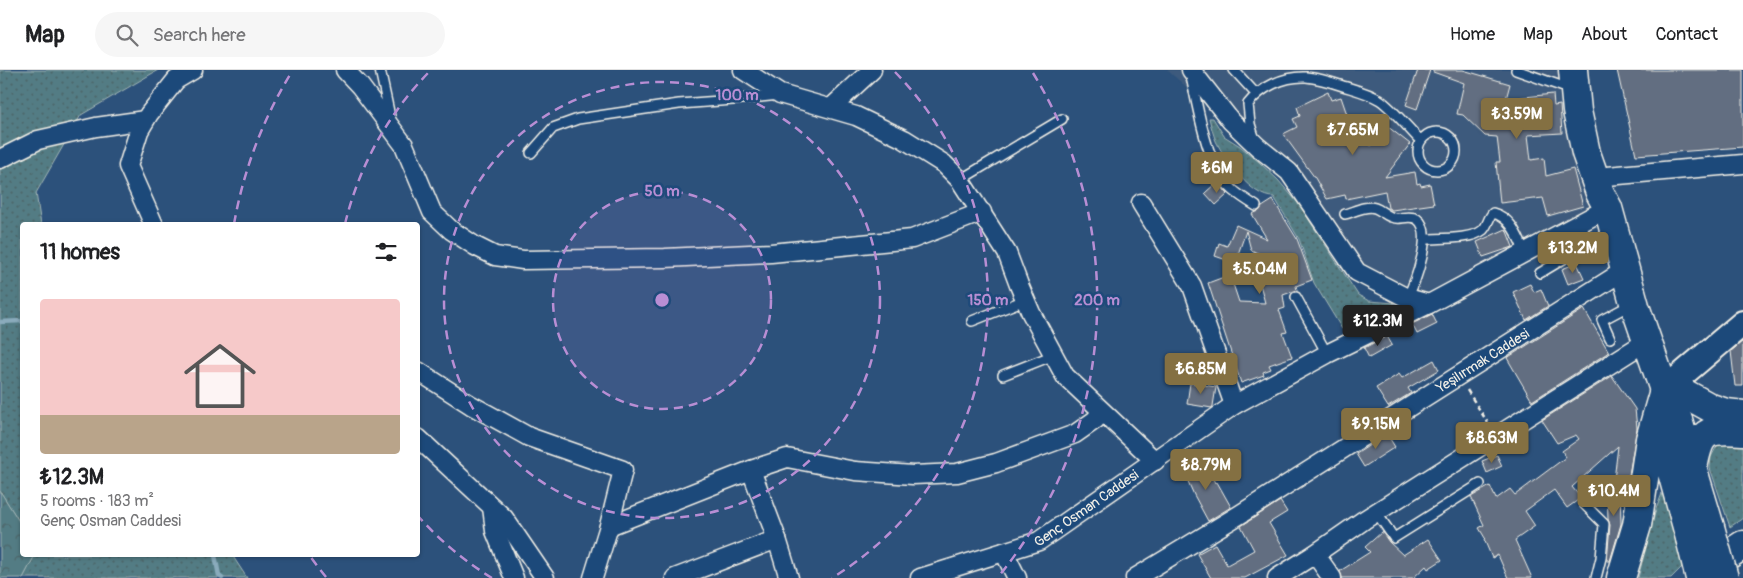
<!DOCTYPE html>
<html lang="en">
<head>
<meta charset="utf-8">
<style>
  :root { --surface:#fff; --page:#f6f6f6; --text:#202124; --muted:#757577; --line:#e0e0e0; --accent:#847042 }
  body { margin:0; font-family:Pangolin,sans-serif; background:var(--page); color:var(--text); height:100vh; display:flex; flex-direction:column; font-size:19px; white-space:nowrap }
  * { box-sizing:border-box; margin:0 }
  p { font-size:16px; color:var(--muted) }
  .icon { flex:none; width:28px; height:28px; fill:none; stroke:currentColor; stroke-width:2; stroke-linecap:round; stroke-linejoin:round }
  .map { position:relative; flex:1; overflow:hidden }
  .sheet { position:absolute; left:20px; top:152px; width:400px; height:335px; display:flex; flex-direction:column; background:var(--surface); border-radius:5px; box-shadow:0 1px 4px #0004 }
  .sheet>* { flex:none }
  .price { position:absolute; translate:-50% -42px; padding:0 11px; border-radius:5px; background:var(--accent); color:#fff; font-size:16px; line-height:32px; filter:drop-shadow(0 1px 2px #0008) }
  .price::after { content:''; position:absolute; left:50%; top:30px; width:15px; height:11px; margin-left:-8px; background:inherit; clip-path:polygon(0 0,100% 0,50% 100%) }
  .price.on { background:#222; color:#fff }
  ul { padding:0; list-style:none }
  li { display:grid; align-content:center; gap:10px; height:265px; padding:0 20px }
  li span { display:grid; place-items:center; height:155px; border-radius:5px; color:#555 }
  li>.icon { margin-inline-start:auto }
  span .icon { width:90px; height:90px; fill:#fffc; stroke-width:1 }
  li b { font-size:21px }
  h2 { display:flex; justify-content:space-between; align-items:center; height:60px; padding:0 20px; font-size:21px }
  header { display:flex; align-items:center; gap:30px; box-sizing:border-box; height:70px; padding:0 25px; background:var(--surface); border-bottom:1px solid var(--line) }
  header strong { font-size:24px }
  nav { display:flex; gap:28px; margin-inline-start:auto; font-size:18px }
  .search { width:350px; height:45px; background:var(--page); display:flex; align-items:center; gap:12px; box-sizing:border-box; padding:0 18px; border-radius:28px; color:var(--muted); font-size:19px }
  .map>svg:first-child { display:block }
</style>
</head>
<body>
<header>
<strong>Map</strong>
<div class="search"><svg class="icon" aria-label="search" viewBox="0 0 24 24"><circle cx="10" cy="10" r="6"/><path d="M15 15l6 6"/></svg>Search here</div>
<nav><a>Home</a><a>Map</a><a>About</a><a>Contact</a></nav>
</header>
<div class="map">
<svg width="1743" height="508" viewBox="0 0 1743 508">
  <defs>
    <pattern id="grass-dots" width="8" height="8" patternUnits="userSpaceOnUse" patternTransform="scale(1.25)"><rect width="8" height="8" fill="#527c84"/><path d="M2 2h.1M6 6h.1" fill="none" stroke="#4e6568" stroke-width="1.8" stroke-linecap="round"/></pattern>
    <pattern id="forest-crowns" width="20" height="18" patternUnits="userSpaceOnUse" patternTransform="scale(1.25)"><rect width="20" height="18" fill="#527c84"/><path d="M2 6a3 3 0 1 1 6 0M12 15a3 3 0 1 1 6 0" fill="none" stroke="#4e6568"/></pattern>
  </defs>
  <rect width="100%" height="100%" fill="#2c517b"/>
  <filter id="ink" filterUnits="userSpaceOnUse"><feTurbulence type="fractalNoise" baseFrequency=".02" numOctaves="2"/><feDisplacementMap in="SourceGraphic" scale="10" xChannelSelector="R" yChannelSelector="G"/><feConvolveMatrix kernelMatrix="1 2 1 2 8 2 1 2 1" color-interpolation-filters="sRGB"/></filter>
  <g filter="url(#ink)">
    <!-- built -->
    <path fill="#3c5a7d" d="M1167,0H1565L1596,140L1423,224L1366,197L1347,176L1289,95L1214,41Z"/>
    <!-- grass -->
    <path fill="url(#grass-dots)" stroke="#a3b6b6" d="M0,0H158L81,45L36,123L41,155H22V456L0,421Z
      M1209,48H1213L1224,66L1240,76L1259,92L1278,110L1298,133L1358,225L1369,231L1395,233L1342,259L1314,213L1299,169L1274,127C1252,128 1225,90 1216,71C1213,64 1211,56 1209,48Z
      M1731,371L1743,372V448L1730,457L1710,398L1711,387L1718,374Z
      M1665,416L1683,496L1671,508H1638L1656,439Z
      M35,485H232L247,508H23Z"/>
    <!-- forest -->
    <path fill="url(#forest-crowns)" stroke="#a3b6b6" d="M0,421L22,456V485H35L23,508H0Z"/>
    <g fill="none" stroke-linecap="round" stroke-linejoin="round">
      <!-- stream -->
      <path stroke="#8aabbc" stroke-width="4.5" d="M0,252L22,251
        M215,485L219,506L222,508"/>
    </g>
    <!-- building -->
    <path fill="#626e81" stroke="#f4f1e8" d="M1418,0H1430L1417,39L1406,35Z
      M1433,0H1463L1510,14L1506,29L1553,24L1554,36L1560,35L1562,63L1528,65L1531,90L1544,88L1546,106L1573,99L1583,136L1548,146L1543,128L1500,133L1496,92H1500L1497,67L1485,66L1463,45L1457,44L1464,13L1433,2Z
      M1617,0H1743V77L1636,85Z
      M1328,22L1331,30L1341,27L1353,62L1366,58L1371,76L1387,56L1410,74L1385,107L1415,102L1417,114L1420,113L1421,116L1430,114L1434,134L1392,140L1388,138L1385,121L1346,129L1345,125L1327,129L1315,108L1283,64L1297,57L1293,49L1300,46L1297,37Z
      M1217,112L1228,124L1216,135L1205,123Z
      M1273,130L1297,169L1312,210L1296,216L1297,220L1283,225L1285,238L1279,240L1287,262L1283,263L1292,287L1269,295L1271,299L1263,302L1264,305L1241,313L1208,213L1232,204L1231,208L1239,232L1265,233L1256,199L1278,192L1251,180L1246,161L1235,193L1215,186L1219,173L1227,176L1236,155L1267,169L1252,144L1259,141L1262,137Z
      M1506,159L1513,177L1483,187L1477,172Z
      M1577,193L1584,208L1568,214L1562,199Z
      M1530,214L1534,222L1541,219L1548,236L1526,250L1513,222Z
      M1584,239L1609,282L1532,331L1507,288Z
      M1432,244L1437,254L1417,264L1412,254Z
      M1387,266L1392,275L1369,288L1364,278Z
      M1743,271V316H1735L1731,281Z
      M1434,290L1439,300L1408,318L1411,323L1388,337L1376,318L1399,304L1402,308Z
      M1612,306L1635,339L1637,358L1628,411L1614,410L1618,376L1572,417L1581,428L1567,438L1554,420L1525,441L1535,456L1515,470L1532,508H1508L1498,485L1492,488L1484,469L1485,468L1479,458L1484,455L1471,427L1490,416L1496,429L1510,419L1515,425L1566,387L1562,381L1579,369L1576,365L1557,373L1542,350Z
      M1190,313L1216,317L1213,336L1212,338L1187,334Z
      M1387,364L1395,377L1364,397L1356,384Z
      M1497,385L1502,396L1487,403L1482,391Z
      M1204,390L1215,413L1217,412L1231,437L1208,451L1194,425L1183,400Z
      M1607,416H1620L1621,454L1610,491H1607L1610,455L1608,449Z
      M1280,431L1287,442L1269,453L1288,485L1245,508H1211L1197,484L1215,474L1227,495L1254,480L1241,456Z
      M1382,462L1389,472L1403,485L1428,469L1442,490L1428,499L1426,496L1413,508H1342L1340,501L1370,482L1365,477Z"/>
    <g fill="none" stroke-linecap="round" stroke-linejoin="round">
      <!-- lane casing -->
      <g stroke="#f4f1e8" stroke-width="12">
        <path id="lane" d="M380,0L391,51
          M1234,0L1256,24
          M1516,0L1572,20
          M1191,7C1199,41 1206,97 1233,120C1240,126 1248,131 1256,136
          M1418 81a19 19 0 1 1 38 0a19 19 0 1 1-38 0Z
          M1255,70L1250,54L1248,34C1261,17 1284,6 1306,7C1319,8 1331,12 1343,16C1356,20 1369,23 1380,30C1392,38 1410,60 1421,71
          M531,83L553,58L578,49L679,34L733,30L779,25
          M960,110L1062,49
          M1345,144C1353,142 1366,135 1375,138C1381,140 1385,145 1391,147C1399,151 1408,144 1417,149C1435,161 1415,213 1407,228
          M1425,169C1440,168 1471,170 1483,160C1488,155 1488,148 1493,143C1512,148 1517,166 1525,182
          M1540,203L1580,179C1587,169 1584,162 1581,152
          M1296,227L1327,284
          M972,251L1025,230
          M1610,268L1602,250L1632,234
          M1003,305L1054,285
          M1584,434L1604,454L1601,488L1596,508
          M1376,442L1394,468L1480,414"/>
      </g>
      <!-- street casing -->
      <g stroke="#f4f1e8" stroke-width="21">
        <g id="street">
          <path d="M345,0L360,16L404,75L432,142L451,160L475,176L495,186L523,190L665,188L771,183L912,169L982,142"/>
          <path d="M743,0L780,24L856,46L904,69L944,94L960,110L1007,183L1019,215L1031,243L1065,306L1155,391"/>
          <path d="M1191,0L1231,51L1258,77L1289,102L1357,202L1407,228L1429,234"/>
          <path d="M831,38L872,0"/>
          <path d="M0,89L38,70L96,57L145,50"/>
          <path d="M1607,106L1743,94"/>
          <path d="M1141,133L1192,216L1234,335"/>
          <path d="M154,155L128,96L139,61L149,44L176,10L193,0"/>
          <path d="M418,301L471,335L529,367L623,400L609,456L593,508"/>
          <path d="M418,368L504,448L545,508"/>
          <path d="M751,400L777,469L789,508"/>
          <path d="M492,437L495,461L514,508"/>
          <path d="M609,456L751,400L787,388L855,401L913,405L957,403L996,393L1075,364L1095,350L1102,342"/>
          <path d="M1004,482L1017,508"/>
          <path d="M1315,484L1332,508"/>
          <path d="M675,508L777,469"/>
          <path id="s1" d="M920,508L1039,471L1234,335L1327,284L1429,234L1608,138"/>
          <path id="s2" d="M1135,508L1239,445L1625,200"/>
          <path d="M1277,508L1315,484L1364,450L1647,271"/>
        </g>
      </g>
      <!-- secondary casing -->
      <g stroke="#f4f1e8" stroke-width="28">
        <path id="secondary" d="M1664,320L1743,253"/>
      </g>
      <!-- primary casing -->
      <g stroke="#f4f1e8" stroke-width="31">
        <path id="primary" d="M1573,0L1577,41L1586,83L1600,123L1608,138L1635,236L1664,320"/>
      </g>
      <!-- highway casing -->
      <g stroke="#f4f1e8" stroke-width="31">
        <path id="highway" d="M1664,320L1684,323L1711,338L1726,343L1743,345
          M1669,331L1678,350L1710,457
          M1663,349V370L1690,468
          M1693,398C1700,361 1705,358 1743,361
          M1701,503L1743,475
          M1621,508L1637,455L1650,369L1664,320"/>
      </g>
      <!-- path -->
      <path stroke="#f4f1e8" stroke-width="2.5" stroke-dasharray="5 4" stroke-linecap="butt" d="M1467,320L1488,353"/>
      <!-- lane -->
      <use href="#lane" stroke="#1f4a7a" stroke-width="9"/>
      <!-- street -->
      <use href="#street" stroke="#1f4a7a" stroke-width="18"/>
      <!-- secondary -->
      <use href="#secondary" stroke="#1f4a7a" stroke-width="24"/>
      <!-- primary -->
      <use href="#primary" stroke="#1f4a7a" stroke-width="28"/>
      <!-- highway -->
      <use href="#highway" stroke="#1f4a7a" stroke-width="28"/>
      <!-- highway-bridge casing -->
      <g stroke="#f4f1e8" stroke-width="31" stroke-linecap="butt">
        <path id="highway-bridge" d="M1710,457L1724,508
          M1690,468L1700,508"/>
      </g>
      <!-- highway-bridge -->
      <use href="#highway-bridge" stroke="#1f4a7a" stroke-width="28"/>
    </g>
  </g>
  <!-- distance rings -->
  <circle cx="662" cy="230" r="109" fill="#b88ed4" fill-opacity=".12"/>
  <g fill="none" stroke="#b88ed4" stroke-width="2.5" stroke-dasharray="9 6">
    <circle cx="662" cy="230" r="109"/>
    <circle cx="662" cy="230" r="218"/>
    <path d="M492 508A326 326 0 0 1 418 446M345 154A326 326 0 0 1 429 2M895 2A326 326 0 0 1 832 508"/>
    <path d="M326 507A435 435 0 0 1 310 486M234 154A435 435 0 0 1 291 3M1033 3A435 435 0 0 1 998 507"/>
  </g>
  <g text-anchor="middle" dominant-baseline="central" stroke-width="5" stroke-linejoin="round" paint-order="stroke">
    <!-- street labels -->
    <g font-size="14" fill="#f4f1e8" stroke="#1f4a7a">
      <text stroke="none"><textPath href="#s2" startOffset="410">Yeşilırmak Caddesi</textPath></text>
      <text stroke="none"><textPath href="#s1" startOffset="182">Genç Osman Caddesi</textPath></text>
    </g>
  </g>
  <circle cx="662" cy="230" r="8" fill="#b88ed4" stroke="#1f4a7a" stroke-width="2.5"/>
  <g font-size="15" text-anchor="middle" font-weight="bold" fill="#b88ed4" stroke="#1f4a7a" stroke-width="5" stroke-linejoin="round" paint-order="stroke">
    <text x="737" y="30">100 m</text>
    <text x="662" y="126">50 m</text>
    <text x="988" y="235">150 m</text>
    <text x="1097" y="235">200 m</text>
  </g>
</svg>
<b class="price" style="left:1517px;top:70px">₺3.59M</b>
<b class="price" style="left:1353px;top:86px">₺7.65M</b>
<b class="price" style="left:1217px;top:124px">₺6M</b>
<b class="price" style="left:1573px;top:204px">₺13.2M</b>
<b class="price" style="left:1260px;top:225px">₺5.04M</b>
<b class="price on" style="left:1378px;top:277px">₺12.3M</b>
<b class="price" style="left:1201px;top:325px">₺6.85M</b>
<b class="price" style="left:1376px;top:380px">₺9.15M</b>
<b class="price" style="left:1492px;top:394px">₺8.63M</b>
<b class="price" style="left:1206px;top:421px">₺8.79M</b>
<b class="price" style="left:1614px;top:447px">₺10.4M</b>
<section class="sheet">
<h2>11 homes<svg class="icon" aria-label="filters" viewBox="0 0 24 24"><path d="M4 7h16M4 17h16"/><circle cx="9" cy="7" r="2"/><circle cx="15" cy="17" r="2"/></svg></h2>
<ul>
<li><span style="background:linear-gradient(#f6c9c9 75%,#b9a48a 0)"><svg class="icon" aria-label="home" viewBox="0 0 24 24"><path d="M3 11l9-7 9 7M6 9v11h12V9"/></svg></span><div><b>₺12.3M</b><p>5 rooms · 183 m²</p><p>Genç Osman Caddesi</p></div></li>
</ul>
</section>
</div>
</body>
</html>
